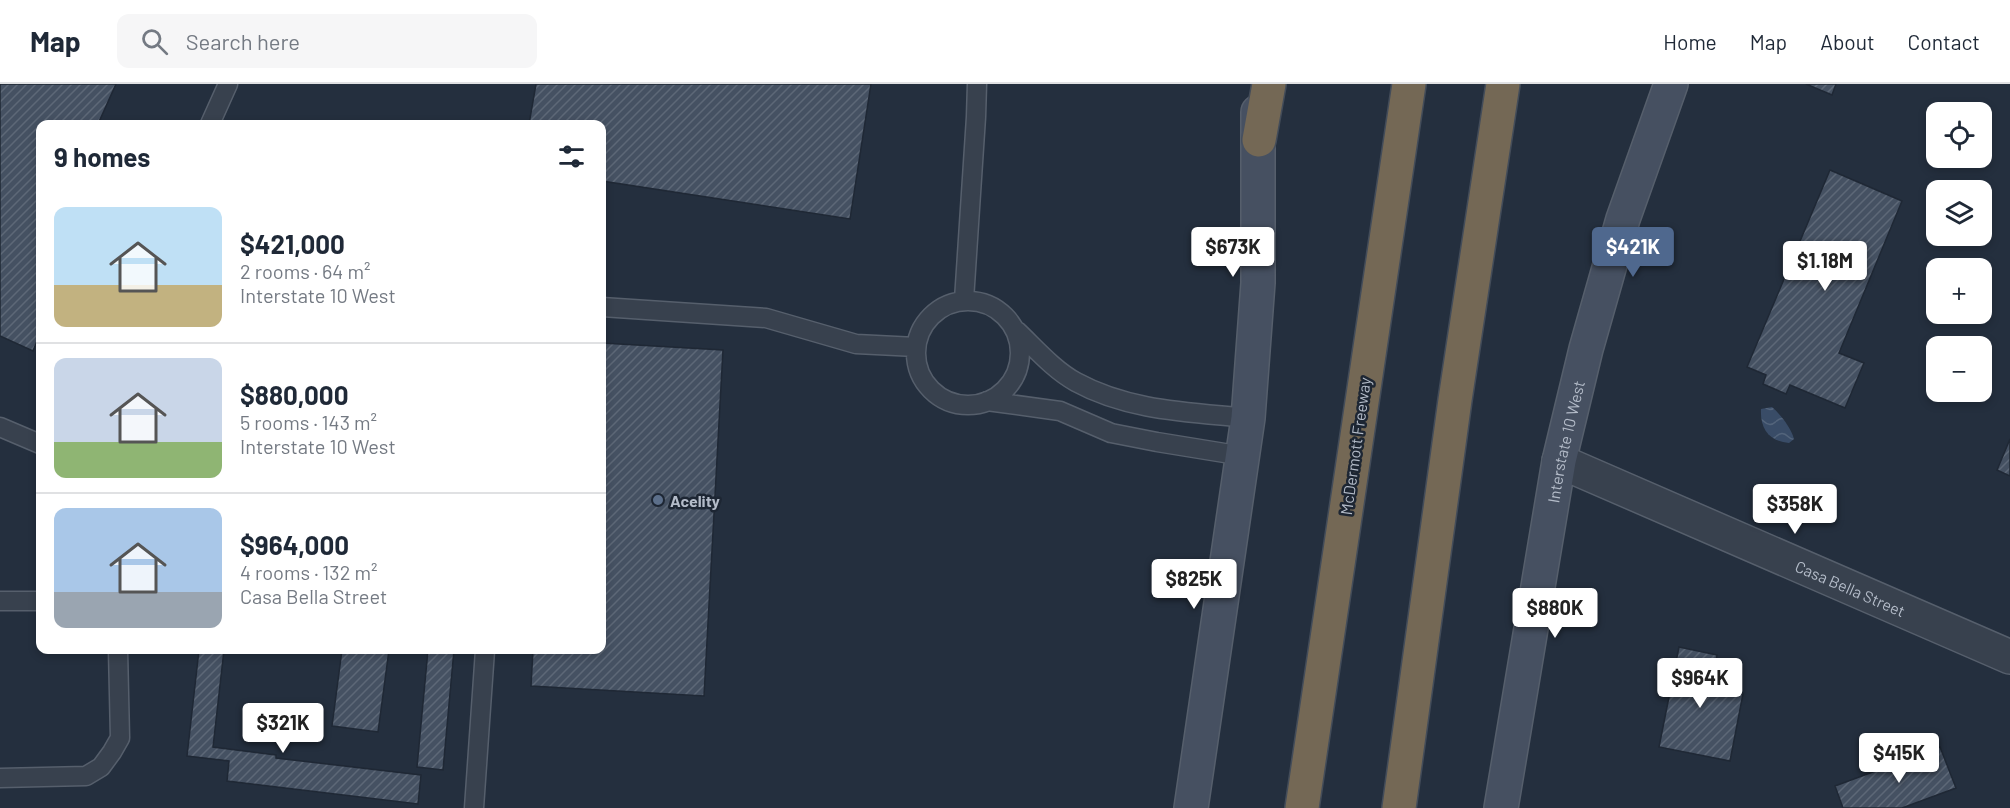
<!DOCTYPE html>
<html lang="en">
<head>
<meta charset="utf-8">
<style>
  :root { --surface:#fff; --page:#f6f6f7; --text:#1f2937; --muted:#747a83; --line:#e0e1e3; --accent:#4f688e }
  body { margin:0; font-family:Barlow,sans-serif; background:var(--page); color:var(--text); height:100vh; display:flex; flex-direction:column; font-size:22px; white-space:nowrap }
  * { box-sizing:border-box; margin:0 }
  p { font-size:20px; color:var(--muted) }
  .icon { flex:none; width:33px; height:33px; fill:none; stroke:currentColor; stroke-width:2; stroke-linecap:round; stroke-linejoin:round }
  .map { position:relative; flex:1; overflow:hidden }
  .panel { position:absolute; left:36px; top:36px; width:570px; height:534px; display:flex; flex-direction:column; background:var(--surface); border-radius:12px; box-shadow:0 3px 9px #0003 }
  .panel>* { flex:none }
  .tools { position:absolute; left:1926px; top:18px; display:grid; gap:12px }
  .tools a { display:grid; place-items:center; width:66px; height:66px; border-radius:12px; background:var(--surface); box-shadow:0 3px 9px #0003; font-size:30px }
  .price { position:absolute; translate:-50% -51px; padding:0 14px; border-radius:6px; background:#fff; color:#222; font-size:20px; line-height:39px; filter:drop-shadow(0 2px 3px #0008) }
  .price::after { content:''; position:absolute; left:50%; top:36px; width:18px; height:14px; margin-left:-9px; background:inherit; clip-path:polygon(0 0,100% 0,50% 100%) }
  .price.active { background:var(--accent); color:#fff }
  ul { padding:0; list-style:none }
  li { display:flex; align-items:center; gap:18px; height:150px; padding:0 18px }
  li+li { border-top:2px solid var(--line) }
  li span { display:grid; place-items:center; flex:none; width:168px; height:120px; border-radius:12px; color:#555 }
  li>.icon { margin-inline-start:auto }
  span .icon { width:72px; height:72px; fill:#fffc; stroke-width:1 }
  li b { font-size:26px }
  h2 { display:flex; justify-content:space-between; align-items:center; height:72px; padding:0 18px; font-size:26px }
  header { display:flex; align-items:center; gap:36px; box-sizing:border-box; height:84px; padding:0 30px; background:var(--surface); border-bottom:2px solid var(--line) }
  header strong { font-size:28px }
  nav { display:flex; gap:33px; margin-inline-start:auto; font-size:21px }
  .search { width:420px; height:54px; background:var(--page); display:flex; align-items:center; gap:15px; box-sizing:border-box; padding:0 21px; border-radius:12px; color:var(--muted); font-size:22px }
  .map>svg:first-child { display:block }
</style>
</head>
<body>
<header>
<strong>Map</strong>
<div class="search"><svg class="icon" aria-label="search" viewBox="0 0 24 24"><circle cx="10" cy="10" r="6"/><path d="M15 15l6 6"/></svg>Search here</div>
<nav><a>Home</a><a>Map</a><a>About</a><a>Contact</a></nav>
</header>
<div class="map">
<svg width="2010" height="724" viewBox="0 0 2010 724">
  <defs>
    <pattern id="water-waves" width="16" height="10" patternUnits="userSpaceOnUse" patternTransform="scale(1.5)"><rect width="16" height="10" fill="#394c67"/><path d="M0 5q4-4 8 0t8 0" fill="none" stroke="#53647b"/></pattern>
    <pattern id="building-hatch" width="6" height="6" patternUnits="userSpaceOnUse" patternTransform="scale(1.5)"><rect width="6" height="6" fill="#455162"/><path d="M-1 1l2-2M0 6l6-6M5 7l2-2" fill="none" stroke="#5d6877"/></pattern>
  </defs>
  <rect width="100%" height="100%" fill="#242f3e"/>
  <!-- water -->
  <path fill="url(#water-waves)" d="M1772,323C1781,331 1791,344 1794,355L1789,359C1769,357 1760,345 1761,325Z"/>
  <!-- building -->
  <path fill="url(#building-hatch)" stroke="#1f2835" stroke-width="1.5" d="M0,0H116L98,40H40V250L33,267L0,252Z
    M536,0H871L850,135L602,97V40H529Z
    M1806,0H1836L1832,11Z
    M1830,86L1902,117L1839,269L1864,279L1845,324L1790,301L1786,310L1763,300L1766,291L1747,283Z
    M602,259L723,266L704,612L531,602L533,566H602Z
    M2010,355V392L1997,386Z
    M1679,563L1717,571L1711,604L1743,610L1730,677L1659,663Z
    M199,566H224L213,663L276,671V674L421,691L418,720L227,697L229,677L187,672Z
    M342,566H389L378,648L332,642Z
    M428,566H454L443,686L417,683Z
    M1940,663L1956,704L1902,724H1843L1835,702Z"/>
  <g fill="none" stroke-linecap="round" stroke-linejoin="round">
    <!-- lane casing -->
    <g stroke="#565f6c" stroke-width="21">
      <path id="lane" d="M210,40L228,0
        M964,216L976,33L977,0
        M916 269a52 52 0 1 1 104 0a52 52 0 1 1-104 0Z
        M602,223L766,234L856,260L916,263
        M1017,247C1035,264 1054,286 1076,298C1129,327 1189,328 1248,334
        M987,317L1060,327L1111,349L1157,358L1243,372
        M0,343L40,360
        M0,517H40
        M0,694L86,692L101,683L112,668L120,654L118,566
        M474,724L485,566"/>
    </g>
    <!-- street casing -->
    <g stroke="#565f6c" stroke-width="36">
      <g id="street">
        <path id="s1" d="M1559,377L2010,573"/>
      </g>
    </g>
    <!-- secondary casing -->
    <g stroke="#565f6c" stroke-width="36">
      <g id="secondary">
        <path d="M1191,724L1248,334L1258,199V28"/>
        <path id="s2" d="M1501,724L1559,377L1586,265L1623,135L1671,0"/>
      </g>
    </g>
    <!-- highway casing -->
    <g stroke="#434c59" stroke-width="36">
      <path id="highway" d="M1259,56L1269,0
        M1302,724L1409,0
        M1399,724L1455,316L1503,0"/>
    </g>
    <!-- lane -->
    <use href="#lane" stroke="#38414e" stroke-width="18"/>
    <!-- street -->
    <use href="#street" stroke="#38414e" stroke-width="33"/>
    <!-- secondary -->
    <use href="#secondary" stroke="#465061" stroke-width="33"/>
    <!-- highway -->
    <use href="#highway" stroke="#746855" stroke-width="33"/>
  </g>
  <!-- markers -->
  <circle fill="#5c6f8a" stroke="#1d2633" stroke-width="2" cx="658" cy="416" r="6"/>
  <g text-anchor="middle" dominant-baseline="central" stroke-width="5" stroke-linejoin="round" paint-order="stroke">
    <!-- street labels -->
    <g font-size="16" fill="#b4bcc9" stroke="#1d2633">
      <text stroke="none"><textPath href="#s2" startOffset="372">Interstate 10 West</textPath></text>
      <text transform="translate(1355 362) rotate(-82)">McDermott Freeway</text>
      <text stroke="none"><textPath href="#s1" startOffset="318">Casa Bella Street</textPath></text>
    </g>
    <!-- poi labels -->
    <g font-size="16" font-weight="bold" fill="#b4bcc9" stroke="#1d2633" text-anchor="start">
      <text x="670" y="416">Acelity</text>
    </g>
  </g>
</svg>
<div class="tools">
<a><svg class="icon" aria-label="locate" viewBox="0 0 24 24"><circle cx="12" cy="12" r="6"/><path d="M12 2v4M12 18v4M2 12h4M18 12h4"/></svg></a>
<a><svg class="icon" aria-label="layers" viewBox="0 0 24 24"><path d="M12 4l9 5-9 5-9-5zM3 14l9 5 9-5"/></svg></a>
<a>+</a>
<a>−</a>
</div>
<b class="price" style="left:1233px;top:194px">$673K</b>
<b class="price active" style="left:1633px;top:194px">$421K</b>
<b class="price" style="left:1825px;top:208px">$1.18M</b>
<b class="price" style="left:1795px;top:451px">$358K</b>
<b class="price" style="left:1194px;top:526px">$825K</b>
<b class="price" style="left:1555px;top:555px">$880K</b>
<b class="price" style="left:1700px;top:625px">$964K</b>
<b class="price" style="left:283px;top:670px">$321K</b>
<b class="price" style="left:1899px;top:700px">$415K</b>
<section class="panel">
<h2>9 homes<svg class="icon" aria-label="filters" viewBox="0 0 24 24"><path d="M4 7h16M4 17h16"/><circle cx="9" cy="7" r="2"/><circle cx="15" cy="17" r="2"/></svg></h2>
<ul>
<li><span style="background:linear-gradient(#bfe0f5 65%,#c2b280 0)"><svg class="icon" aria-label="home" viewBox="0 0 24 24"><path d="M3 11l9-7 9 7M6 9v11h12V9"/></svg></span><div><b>$421,000</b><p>2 rooms · 64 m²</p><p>Interstate 10 West</p></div></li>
<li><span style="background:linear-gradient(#c9d6e8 70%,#8fb573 0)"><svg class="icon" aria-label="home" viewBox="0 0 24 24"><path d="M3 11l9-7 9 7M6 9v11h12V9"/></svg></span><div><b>$880,000</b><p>5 rooms · 143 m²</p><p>Interstate 10 West</p></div></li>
<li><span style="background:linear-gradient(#a9c7e8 70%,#9aa5b1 0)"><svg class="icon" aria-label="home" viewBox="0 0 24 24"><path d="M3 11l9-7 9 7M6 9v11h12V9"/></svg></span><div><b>$964,000</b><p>4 rooms · 132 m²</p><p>Casa Bella Street</p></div></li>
</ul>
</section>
</div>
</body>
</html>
